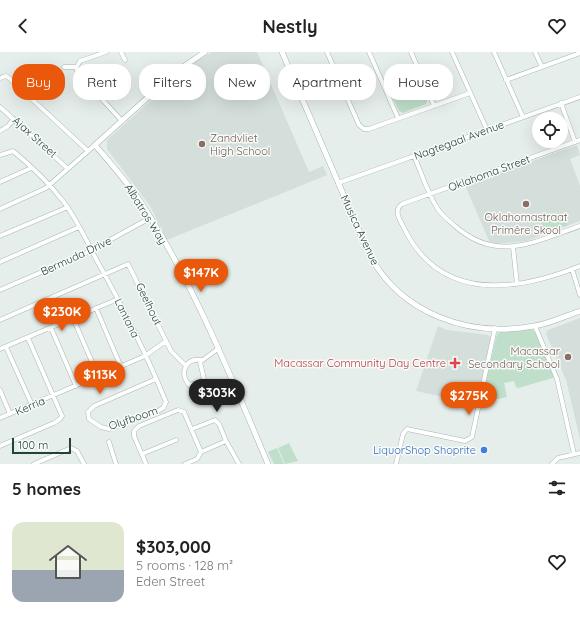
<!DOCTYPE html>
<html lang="en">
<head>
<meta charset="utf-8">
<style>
  :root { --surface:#fff; --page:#f2f2f2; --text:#222; --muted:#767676; --accent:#ea580c }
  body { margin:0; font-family:Quicksand,sans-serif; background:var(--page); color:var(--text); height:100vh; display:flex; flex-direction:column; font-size:15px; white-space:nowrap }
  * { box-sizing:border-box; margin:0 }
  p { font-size:13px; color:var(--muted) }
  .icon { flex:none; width:22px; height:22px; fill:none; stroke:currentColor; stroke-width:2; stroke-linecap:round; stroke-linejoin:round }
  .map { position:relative; height:412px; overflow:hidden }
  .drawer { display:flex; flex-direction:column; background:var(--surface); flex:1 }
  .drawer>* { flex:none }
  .top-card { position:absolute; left:12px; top:12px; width:556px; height:36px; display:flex; gap:8px }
  .fabs { position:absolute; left:532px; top:60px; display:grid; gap:8px }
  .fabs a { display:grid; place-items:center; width:36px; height:36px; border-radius:50%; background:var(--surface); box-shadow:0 4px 16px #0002; font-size:20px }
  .scale { position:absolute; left:12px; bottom:10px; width:59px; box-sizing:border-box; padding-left:4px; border:2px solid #24413b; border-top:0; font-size:11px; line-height:14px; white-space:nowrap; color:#24413b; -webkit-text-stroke:3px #f7fbf9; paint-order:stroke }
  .price { position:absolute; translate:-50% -34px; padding:0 9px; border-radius:14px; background:var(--accent); color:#fff; font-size:13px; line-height:26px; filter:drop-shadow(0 1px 2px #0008) }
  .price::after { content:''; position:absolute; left:50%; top:24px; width:12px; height:9px; margin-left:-6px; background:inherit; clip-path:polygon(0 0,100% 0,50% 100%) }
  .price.active { background:#222; color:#fff }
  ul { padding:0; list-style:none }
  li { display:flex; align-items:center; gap:12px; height:100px; padding:0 12px }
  li span { display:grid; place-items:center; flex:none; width:112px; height:80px; border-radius:12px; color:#555 }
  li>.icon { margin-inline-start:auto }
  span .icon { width:48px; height:48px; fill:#fffc; stroke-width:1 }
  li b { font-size:17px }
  h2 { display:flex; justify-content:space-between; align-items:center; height:48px; padding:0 12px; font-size:17px }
  .pill { padding:0 14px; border-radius:16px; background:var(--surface); box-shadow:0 4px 16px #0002; font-size:14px; line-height:36px }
  .pill.active { background:var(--accent); color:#fff }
  header { display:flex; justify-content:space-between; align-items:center; height:52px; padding:0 12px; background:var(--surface); font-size:18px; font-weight:700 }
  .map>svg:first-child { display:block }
</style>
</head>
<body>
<header><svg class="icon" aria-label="back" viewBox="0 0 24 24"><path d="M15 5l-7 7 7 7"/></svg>Nestly<svg class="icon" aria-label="heart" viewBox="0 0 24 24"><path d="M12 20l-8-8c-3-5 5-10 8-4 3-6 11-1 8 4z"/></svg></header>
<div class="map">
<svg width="580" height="412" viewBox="0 0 580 412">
  <rect width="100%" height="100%" fill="#e6eeeb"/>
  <!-- built -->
  <path fill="#d4deda" d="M212,0H257L309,120L323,114L327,123L167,188L150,154L107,97V88L190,13Z
    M577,93L580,103L570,107L580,134V169L526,189L496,192L489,189L465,133Z
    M580,266V387L566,328L546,282L548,278Z
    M438,274L447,278L488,283L491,286L476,352L416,339Z"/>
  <!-- green -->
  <path fill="#bfdfca" d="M417,24L427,49L426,52L403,61L399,59L389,37Z
    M563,160L568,173L545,182L540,168Z
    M531,277L535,280L554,324L553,326L518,336L516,335L514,329L504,331L507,345L481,351L497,282L501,279Z
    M289,391L298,409L285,412L278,396Z
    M277,396L284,412H274L268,400Z"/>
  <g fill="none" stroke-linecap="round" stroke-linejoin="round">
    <!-- minor casing -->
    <g stroke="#a8b7b3" stroke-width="5">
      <path id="minor" d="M106,0L80,9L76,16L78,21L122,69
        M121,0L125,8
        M327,0L359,73L364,77H369L470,41
        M369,0L398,66
        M411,0L434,54
        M452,0L487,78
        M494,0L523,65
        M535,0L542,15
        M64,15H77
        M0,26L6,24L9,26L88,99
        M506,28L580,1
        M88,45L95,39
        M301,46L339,28
        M561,51L575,90
        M0,55L68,117
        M0,79L8,74L14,67
        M580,88L402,152C393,159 400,168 404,176C440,250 515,240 580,214
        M0,103L13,99C30,113 49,131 63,149C76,166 86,187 96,207C122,253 146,301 166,350L163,356L158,359L109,377L101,375L89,367L88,360L94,354L156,327
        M414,104C421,120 427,139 436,154C440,162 448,168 455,174C497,211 534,190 580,174
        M0,130L31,116
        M338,131L580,45
        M0,157L46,136L95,93
        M0,184L68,155
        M513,195L517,232
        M0,210L79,175
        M572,217L580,243
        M0,238L86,201L150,166
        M96,256L121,315
        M73,266L98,324
        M0,268L128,212L171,299L185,313
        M535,274L557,327L574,402
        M51,276L76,334
        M6,295L32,353
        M0,297L118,247
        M201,308C184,306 180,322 189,333L200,330L204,327L200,310L219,296
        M0,338L10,362
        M0,366L145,304L166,289
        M192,377L215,368L219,372L226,389
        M109,390L116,412
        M0,394L54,371L60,367L62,364L28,286
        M142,402L176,388
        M34,412L71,396L77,399L84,412
        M146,412L134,384V379L139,374L178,358L184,360L201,400
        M185,412L197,407L201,400L226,389L239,412
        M396,412L403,382L407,377L465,389L472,385L495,276
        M552,412L558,406L580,401"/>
    </g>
    <!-- tertiary casing -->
    <g stroke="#a8b7b3" stroke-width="6">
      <path id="tertiary" d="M205,0L177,19L95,93C112,113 130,133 144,155C195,235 231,325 268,412
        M282,0L369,202C401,262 469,286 534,274C549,272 565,264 580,259"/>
    </g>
    <!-- minor -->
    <use href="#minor" stroke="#fff" stroke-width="4"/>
    <!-- tertiary -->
    <use href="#tertiary" stroke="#fff" stroke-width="5"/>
  </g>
  <!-- markers -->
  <g fill="#8d6e63" stroke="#f7fbf9" stroke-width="1.5">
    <circle cx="202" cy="92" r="4"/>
    <circle cx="526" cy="152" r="4"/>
    <circle cx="568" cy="305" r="4"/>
  </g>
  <path fill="#e0444e" stroke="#f7fbf9" stroke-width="1.5" d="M453 305h4v4h4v4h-4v4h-4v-4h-4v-4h4z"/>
  <circle fill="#3f7fe0" stroke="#f7fbf9" stroke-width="1.5" cx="484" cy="398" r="4"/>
  <g text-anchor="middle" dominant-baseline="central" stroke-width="3" stroke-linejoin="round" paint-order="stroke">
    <!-- street labels -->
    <g font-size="11" fill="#24413b" stroke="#f7fbf9">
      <text transform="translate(35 85) rotate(42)">Ajax Street</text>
      <text transform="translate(459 88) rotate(-20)">Nagtegaal Avenue</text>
      <text transform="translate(489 121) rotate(-20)">Oklahoma Street</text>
      <text transform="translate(146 162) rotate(58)">Albatros Way</text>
      <text transform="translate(360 178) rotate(65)">Musica Avenue</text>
      <text transform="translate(76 204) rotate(-25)">Bermuda Drive</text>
      <text transform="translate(149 252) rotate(64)">Geelhout</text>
      <text transform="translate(127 266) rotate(64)">Lantana</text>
      <text transform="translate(30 354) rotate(-23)">Kerria</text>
      <text transform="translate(133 366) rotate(-19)">Olyfboom</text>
    </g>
    <!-- education labels -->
    <g font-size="11" fill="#785e54" stroke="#f7fbf9" text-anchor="start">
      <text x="210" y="86">Zandvliet<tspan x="210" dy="13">High School</tspan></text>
      <text x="526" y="165" text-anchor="middle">Oklahomastraat<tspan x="526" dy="13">Primêre Skool</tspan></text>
      <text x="560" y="299" text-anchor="end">Macassar<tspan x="560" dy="13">Secondary School</tspan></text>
    </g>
    <!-- health labels -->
    <g font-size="11" fill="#be3a42" stroke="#f7fbf9" text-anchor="end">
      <text x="446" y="311">Macassar Community Day Centre</text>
    </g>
    <!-- shop labels -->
    <g font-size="11" fill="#366cbe" stroke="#f7fbf9" text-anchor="end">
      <text x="476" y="398">LiquorShop Shoprite</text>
    </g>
  </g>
</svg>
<div class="fabs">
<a><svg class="icon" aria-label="locate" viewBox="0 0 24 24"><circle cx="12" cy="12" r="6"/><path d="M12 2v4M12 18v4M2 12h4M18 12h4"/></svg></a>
</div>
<div class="scale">100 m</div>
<b class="price" style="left:201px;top:241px">$147K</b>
<b class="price" style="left:62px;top:280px">$230K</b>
<b class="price" style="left:100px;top:343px">$113K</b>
<b class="price active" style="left:217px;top:361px">$303K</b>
<b class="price" style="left:469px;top:364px">$275K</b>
<div class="top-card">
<a class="pill active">Buy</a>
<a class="pill">Rent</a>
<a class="pill">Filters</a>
<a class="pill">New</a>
<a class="pill">Apartment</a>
<a class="pill">House</a>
</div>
</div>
<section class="drawer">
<h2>5 homes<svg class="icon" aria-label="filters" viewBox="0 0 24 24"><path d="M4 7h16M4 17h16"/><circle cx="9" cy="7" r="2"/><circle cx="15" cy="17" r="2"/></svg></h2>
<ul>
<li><span style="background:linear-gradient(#dfe7d0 60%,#9aa5b1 0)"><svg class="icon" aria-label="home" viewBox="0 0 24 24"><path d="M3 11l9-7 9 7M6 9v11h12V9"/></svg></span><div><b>$303,000</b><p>5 rooms · 128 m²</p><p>Eden Street</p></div><svg class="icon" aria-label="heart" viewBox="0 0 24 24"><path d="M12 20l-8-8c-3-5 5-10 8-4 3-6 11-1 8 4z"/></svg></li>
</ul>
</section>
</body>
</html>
